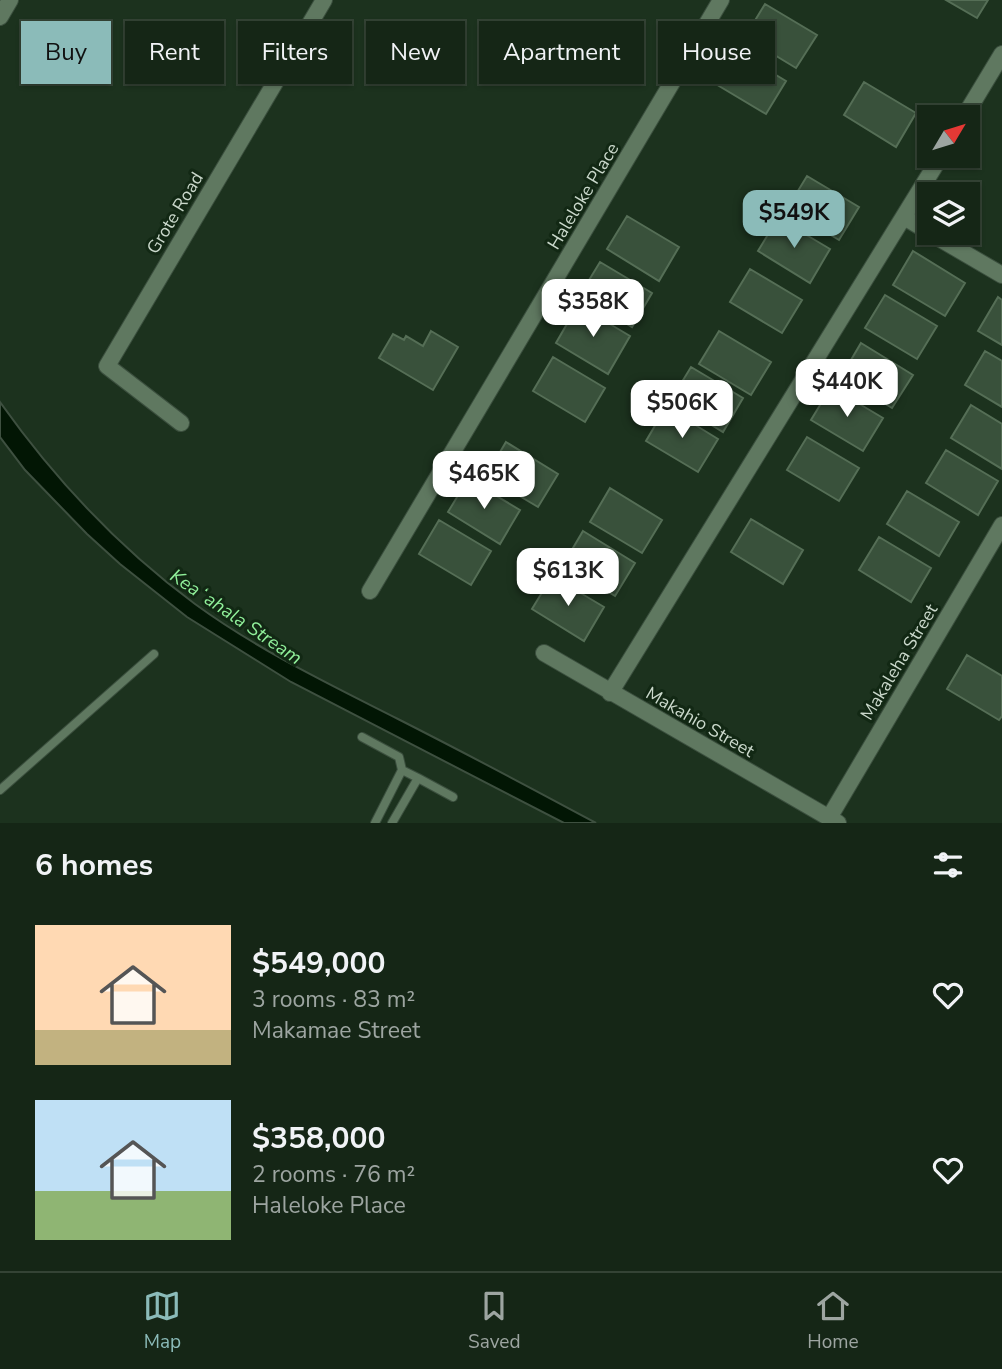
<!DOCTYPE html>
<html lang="en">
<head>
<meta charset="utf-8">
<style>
  :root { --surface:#152616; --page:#223223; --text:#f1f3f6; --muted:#9da5a1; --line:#344335; --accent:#8bbbb9 }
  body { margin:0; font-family:"Nunito Sans",sans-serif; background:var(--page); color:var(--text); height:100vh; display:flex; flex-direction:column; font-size:26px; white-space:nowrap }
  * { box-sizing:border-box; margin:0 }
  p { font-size:23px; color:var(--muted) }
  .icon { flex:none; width:38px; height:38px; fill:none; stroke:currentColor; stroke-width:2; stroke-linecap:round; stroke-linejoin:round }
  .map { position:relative; height:823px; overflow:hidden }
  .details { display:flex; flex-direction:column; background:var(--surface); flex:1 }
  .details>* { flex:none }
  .top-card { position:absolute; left:21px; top:21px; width:961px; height:63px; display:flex; gap:14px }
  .needle { width:46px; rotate:52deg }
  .buttons { position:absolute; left:917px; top:105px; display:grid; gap:14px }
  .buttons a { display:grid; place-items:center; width:63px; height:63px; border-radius:0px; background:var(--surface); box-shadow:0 2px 5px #0004,0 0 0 2px var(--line); font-size:35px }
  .price { position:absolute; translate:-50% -60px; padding:0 16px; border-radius:14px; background:#fff; color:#222; font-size:23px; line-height:46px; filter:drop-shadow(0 2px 4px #0008) }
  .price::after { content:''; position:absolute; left:50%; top:42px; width:21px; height:16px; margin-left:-10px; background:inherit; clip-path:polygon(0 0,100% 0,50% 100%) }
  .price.current { background:var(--accent); color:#111 }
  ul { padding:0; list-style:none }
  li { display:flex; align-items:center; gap:21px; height:175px; padding:0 35px }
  li span { display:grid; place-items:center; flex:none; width:196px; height:140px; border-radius:0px; color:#555 }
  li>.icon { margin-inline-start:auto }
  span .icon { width:84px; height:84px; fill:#fffc; stroke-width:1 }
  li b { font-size:30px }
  h2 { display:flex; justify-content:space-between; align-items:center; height:84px; padding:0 35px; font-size:30px }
  .pill { padding:0 24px; border-radius:0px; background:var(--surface); box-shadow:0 2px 5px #0004,0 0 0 2px var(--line); font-size:24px; line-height:63px }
  .pill.current { background:var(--accent); color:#111 }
  .menu { display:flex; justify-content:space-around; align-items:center; height:98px; border-top:2px solid var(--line); background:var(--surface); font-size:19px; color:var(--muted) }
  .menu a { display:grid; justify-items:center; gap:4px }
  .menu .current { color:var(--accent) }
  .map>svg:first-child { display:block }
</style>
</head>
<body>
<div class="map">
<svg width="1002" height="823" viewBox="0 0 1002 823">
  <rect width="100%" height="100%" fill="#1c321e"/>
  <!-- water -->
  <path fill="#021604" stroke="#3e5040" stroke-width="2" d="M0,402C54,478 119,548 195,604C258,650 329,684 398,719C465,753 531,788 596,823H564L291,682L187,617L120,564L87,534L25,470L0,437Z"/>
  <!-- building -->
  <path fill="#39513b" stroke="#556e56" stroke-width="2" d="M946,0H988L977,18Z
    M765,4L817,35L796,68L745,37Z
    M734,50L786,81L766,114L714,83Z
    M864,82L916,113L896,147L844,115Z
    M807,176L859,207L839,240L787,209Z
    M627,216L679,247L659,281L607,249Z
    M778,218L830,249L810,283L758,251Z
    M913,251L965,283L945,316L893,285Z
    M600,262L652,293L632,327L580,295Z
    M750,269L802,300L782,333L730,302Z
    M885,295L937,326L917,359L865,328Z
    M998,297L1002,300V345L978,331Z
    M578,305L630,336L608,374L556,343Z
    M431,331L458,347L433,390L379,358L393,334L404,340L406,336L423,346Z
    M719,331L771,362L751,395L699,364Z
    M861,343L913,375L892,408L841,377Z
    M985,351L1002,361V407L965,385Z
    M553,357L605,388L585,422L533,391Z
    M691,367L743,398L723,432L671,400Z
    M831,387L883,418L863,451L811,420Z
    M971,405L1002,424V469L951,438Z
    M666,407L718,439L698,472L646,441Z
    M807,437L859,468L839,501L787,470Z
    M506,442L558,474L538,507L486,476Z
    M946,450L998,481L978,515L926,483Z
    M468,479L520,510L500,544L448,512Z
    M610,488L662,520L642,553L590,522Z
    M907,491L959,522L939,556L887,524Z
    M751,519L803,550L783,584L731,552Z
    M439,520L491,551L471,585L419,554Z
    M583,531L635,563L615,596L563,565Z
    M879,537L931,568L911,602L859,570Z
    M552,576L604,607L584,641L532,609Z
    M967,655L1002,676V716L999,720L947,689Z"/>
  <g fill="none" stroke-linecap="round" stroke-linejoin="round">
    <!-- service casing -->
    <g stroke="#3b4f3e" stroke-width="10">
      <path id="service" d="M362,737L399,757L402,770
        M418,778L453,797
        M0,790L154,654
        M375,823L402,770L418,778L392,823"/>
    </g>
    <!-- minor casing -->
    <g stroke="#3b4f3e" stroke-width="18">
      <path id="minor" d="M0,17L10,0
        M964,117L1002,54
        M904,217L929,232
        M930,233L1002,275
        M181,423L107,366L324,0
        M370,591L721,0
        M544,653L838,823
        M610,693L941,156
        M829,818L1002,525"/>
    </g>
    <!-- service -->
    <use href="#service" stroke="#5f7860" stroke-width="8"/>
    <!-- minor -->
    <use href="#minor" stroke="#5f7860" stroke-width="16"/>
  </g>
  <g text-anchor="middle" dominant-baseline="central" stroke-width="6" stroke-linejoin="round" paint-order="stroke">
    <!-- street labels -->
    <g font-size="18" fill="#cad8cb" stroke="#122814">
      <text transform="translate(583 196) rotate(-59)">Haleloke Place</text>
      <text transform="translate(175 213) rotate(-59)">Grote Road</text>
      <text transform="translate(899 662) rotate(-59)">Makaleha Street</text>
      <text transform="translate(700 722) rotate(30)">Makahio Street</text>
    </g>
    <!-- water labels -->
    <g font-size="19" font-style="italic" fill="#90ef9a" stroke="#122814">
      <text transform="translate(236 617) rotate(34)">Keaʻahala Stream</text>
    </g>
  </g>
</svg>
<div class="buttons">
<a><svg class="needle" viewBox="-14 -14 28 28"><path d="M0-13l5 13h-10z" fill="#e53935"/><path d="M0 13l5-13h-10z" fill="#9da5a1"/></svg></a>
<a><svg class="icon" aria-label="layers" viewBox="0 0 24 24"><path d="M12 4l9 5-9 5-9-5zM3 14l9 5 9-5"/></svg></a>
</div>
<b class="price current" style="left:794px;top:250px">$549K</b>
<b class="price" style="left:593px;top:339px">$358K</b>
<b class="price" style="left:847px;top:419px">$440K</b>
<b class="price" style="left:682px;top:440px">$506K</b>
<b class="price" style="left:484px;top:511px">$465K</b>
<b class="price" style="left:568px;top:608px">$613K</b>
<div class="top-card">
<a class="pill current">Buy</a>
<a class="pill">Rent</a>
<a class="pill">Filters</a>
<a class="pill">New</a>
<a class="pill">Apartment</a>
<a class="pill">House</a>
</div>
</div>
<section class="details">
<h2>6 homes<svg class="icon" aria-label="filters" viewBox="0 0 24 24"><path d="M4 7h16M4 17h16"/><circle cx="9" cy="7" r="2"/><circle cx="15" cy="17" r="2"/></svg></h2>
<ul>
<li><span style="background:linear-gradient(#ffd9b3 75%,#c2b280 0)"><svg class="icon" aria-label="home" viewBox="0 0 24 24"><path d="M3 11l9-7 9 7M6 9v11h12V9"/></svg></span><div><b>$549,000</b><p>3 rooms · 83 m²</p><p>Makamae Street</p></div><svg class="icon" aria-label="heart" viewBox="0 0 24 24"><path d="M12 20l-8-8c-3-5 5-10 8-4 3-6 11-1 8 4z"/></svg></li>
<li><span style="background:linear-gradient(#bfe0f5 65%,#8fb573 0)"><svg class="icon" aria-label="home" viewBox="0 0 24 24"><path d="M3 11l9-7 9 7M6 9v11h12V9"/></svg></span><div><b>$358,000</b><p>2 rooms · 76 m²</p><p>Haleloke Place</p></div><svg class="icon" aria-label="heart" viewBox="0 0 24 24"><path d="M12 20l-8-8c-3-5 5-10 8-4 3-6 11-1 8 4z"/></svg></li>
</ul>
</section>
<nav class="menu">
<a class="current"><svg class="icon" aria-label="map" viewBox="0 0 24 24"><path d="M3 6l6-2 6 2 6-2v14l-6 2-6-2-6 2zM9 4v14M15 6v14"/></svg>Map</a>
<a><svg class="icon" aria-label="saved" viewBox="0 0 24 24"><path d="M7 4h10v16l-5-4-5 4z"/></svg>Saved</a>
<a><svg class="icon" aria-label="home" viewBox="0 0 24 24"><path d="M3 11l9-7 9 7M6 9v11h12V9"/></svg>Home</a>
</nav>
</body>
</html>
